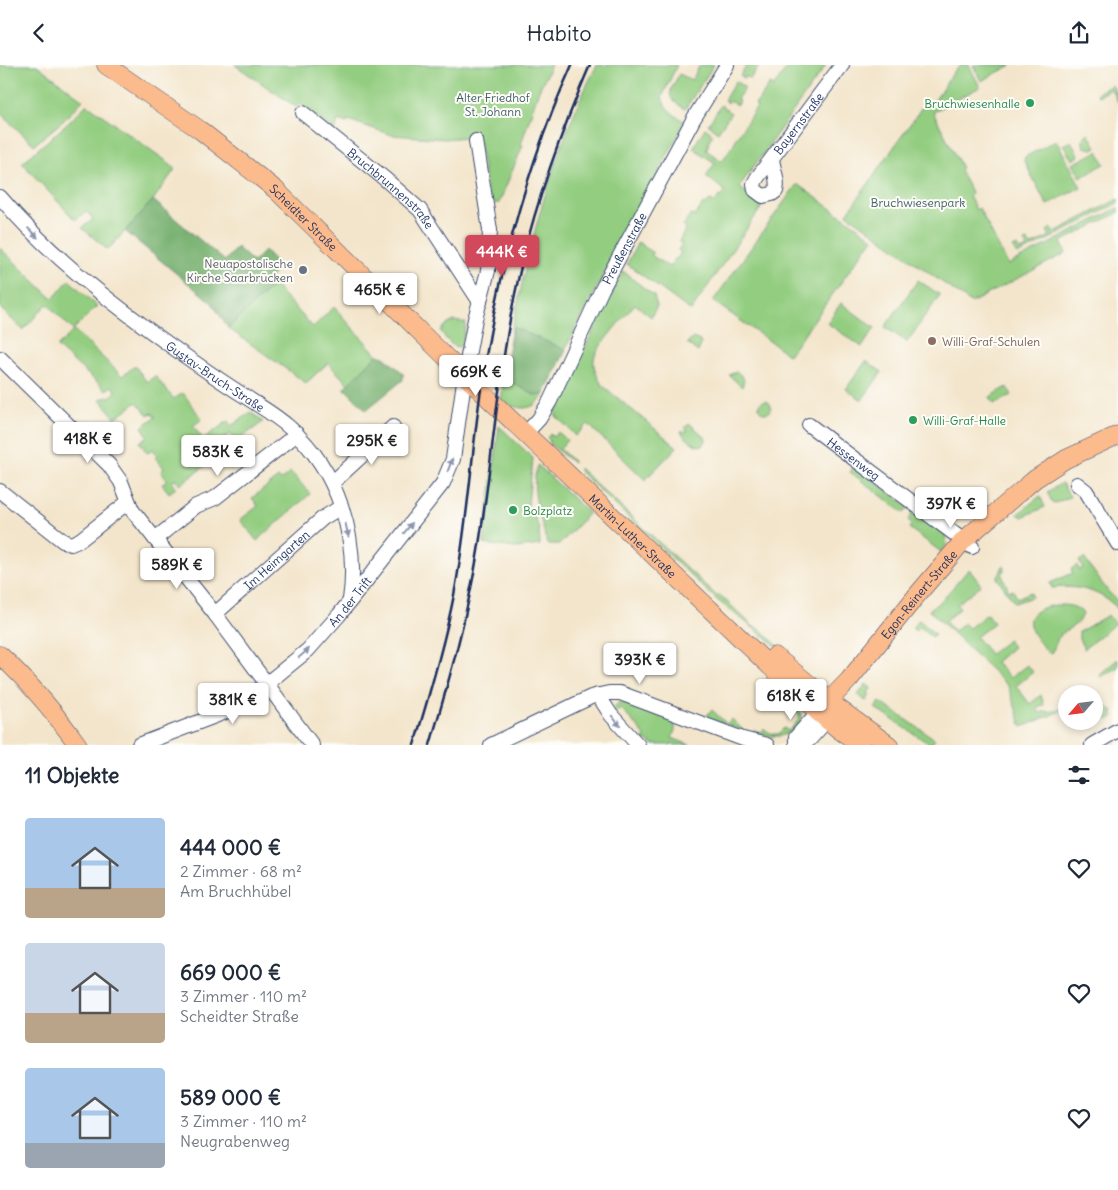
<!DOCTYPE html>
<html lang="de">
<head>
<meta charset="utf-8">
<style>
  :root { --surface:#fff; --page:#f6f6f7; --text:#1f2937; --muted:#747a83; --accent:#d1495b }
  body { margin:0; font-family:Delius,sans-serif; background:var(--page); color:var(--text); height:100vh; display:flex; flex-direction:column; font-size:19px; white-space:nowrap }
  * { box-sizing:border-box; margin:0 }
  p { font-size:16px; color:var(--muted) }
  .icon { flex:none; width:28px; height:28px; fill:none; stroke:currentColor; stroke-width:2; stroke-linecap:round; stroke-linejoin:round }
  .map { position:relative; height:680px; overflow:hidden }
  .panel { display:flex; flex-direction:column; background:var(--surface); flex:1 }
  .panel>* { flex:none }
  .needle { width:32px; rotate:242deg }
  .buttons { position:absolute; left:1058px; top:620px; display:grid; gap:10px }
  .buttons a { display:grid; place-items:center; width:45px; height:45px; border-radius:50%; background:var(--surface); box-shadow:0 2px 8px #0003; font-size:25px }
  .price { position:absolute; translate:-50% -42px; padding:0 11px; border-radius:5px; background:#fff; color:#222; font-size:16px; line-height:32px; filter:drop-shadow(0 1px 2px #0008) }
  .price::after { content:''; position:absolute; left:50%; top:30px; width:15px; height:11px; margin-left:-8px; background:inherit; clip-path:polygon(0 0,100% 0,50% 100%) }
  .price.active { background:var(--accent); color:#fff }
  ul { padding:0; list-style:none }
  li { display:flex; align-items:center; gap:15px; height:125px; padding:0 25px }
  li span { display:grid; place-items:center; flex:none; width:140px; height:100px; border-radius:5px; color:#555 }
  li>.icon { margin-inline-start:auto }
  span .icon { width:60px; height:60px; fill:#fffc; stroke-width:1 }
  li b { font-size:21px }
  h2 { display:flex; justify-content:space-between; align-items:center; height:60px; padding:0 25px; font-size:21px }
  header { display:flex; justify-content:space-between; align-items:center; height:65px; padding:0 25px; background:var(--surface); font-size:22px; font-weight:600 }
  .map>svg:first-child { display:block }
</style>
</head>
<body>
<header><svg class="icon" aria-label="back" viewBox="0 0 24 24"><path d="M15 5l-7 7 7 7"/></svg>Habito<svg class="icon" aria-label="share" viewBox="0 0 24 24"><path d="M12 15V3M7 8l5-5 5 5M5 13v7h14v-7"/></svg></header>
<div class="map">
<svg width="1118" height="680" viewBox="0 0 1118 680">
  <rect width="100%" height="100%" fill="#fdfcf7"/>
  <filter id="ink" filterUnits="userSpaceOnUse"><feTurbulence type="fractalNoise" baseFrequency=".02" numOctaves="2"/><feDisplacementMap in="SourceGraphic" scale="10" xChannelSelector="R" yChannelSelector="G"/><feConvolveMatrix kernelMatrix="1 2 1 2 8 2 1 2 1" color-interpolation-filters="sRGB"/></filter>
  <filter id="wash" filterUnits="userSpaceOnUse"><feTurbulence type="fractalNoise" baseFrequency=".0096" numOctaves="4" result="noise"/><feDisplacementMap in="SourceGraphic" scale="20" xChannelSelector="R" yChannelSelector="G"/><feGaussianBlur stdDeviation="1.12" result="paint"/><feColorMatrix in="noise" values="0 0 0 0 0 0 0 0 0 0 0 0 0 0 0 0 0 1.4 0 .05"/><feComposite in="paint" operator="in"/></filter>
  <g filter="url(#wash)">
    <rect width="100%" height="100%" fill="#f3e5cb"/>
    <!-- green -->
    <path fill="#93cd80" stroke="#577e6f" d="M0,0H37L83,35L63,56L34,80L0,48Z
      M235,0H551L539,25L521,79L523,80L499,138L489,139L479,77L468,76L467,72L445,74L392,70L348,55L347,58L338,55L335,67L303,41L299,39L296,42Z
      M597,0H677L662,32C665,45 675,50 685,57L596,224L557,300L509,279C529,182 551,88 597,0Z
      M700,0H714L685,44C664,31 669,29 679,9L692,15Z
      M747,0H760L750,14L746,11L744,14L740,11Z
      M789,0H826L739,122L763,140L691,246L627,199L638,177L653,188L651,190L669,202L676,193L677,194L681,187L678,185L682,179L679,177L686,163L683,161L691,149L695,151L703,139L706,140L710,135L715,137L719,131L721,132L725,126L706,111L715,98L693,83L705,63L713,69L708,78L709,79L706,85L722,96L735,77L734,76L757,42L755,40L770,19L774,21Z
      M961,0H969L980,22L933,47L962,103L960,105L972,129L969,131L976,145L979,143L1008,200L1118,143V148L1061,177L1066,188L971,238L847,149L927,35L931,41L953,8Z
      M973,0H1012L981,16Z
      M736,16L745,23L737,34L739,36L737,40L730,36L728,38L724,35Z
      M1112,20L1116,28L1118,27V37L1111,24L1098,31L1097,28Z
      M87,39L176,103L153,135L108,185L82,163L93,154L86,146L75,155L22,98L67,59Z
      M721,40L731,48L718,67L708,60Z
      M1088,68L1096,82L1092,84L1084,82L1082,74Z
      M1056,75L1081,122L1047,140L1024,96L1025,92Z
      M1071,76L1079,91L1072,95L1063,80Z
      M1098,86L1105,99L1080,112L1073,99Z
      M797,119L873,173L789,290L713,236Z
      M1118,134V138L1057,170L1055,167Z
      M1051,163L1055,171L1017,190L1013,183L1017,181L1020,186L1027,183L1024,177L1027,175L1030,181L1050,171L1047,166Z
      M0,183L53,234L69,215L97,241L73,265L47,239L23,265L0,243Z
      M623,206L654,231L657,241L651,252L635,239C626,250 596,282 594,294C593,304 597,311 602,320L677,382L645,415L588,359L576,371L556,351V343L559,344L560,341L558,340L561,331Z
      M918,215L940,230L907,277L885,262Z
      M274,220L313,262L334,242L377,290L348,319L328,298L306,318L228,263Z
      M841,238L875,263L862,282L827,258Z
      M454,256L466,258L462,280L458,282C450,281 444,271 441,266L446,260Z
      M74,265L122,311L135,301L147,317L155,311L174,334L183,328L202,354L193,361L203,374L228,356L231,361L251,347L263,357L237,376L230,369L217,379L223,387L180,420L176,414L172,417L176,423L169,428L162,419L167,415L161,406L164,403L155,392L157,390L153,384L147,388L140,377L148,371L142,362L155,352L152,348L148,350L137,337L115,353L100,334L111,331L116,326L112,321L106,325L57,282Z
      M693,273L700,276L701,280L698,287L687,278Z
      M866,296L882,307L862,335L846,324Z
      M736,307L742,311L744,315L742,322L729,310Z
      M504,313L536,331L544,329C534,348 516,345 501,335Z
      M1007,322L1012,330L994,339L990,332Z
      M759 342a6 6 0 1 1 12 0a6 6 0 1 1-12 0Z
      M689,358L705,372L706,375C701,389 688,374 681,368L682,366L685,368L687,365L685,363Z
      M499,361L533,393L527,448L534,449L539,464L540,480L516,483L484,479Z
      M558,367L567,375L560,384L573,396V398L549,378L550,376L547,373L550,369L554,372Z
      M538,400L589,448L560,479H547C542,454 528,425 538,400Z
      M854,402L909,442L904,448L850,407Z
      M579,403L718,532L720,530L754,562L759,563L789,591L716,534L579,406Z
      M291,407L310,429L257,476L240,455L258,441L252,433L278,413L281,415Z
      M1062,418L1070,432L1053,439L1047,427Z
      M1040,431L1045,442L1022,452L1018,449Z
      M914,446L945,469L947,479L941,487L909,463L912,459L908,455Z
      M1084,493L1107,525L1118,537V544C1100,525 1077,520 1052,523L1050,518L1073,508L1071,504L1077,500L1079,505L1083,503L1079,496Z
      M1003,501L1005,502L1002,510L1009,526L1013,525L1017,533L1031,527L1032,532L1015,538L997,513Z
      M969,504L981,520L957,539L960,543L945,556L954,566L964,558L969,563L987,549L994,558L976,572L990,589L1008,575L1013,582L996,597L1010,613L1027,600L1033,607L1016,621L1030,639L1041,630L1044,640L1037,642L1039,648L1047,646L1048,647L1066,642V644L1022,662L1008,621L929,545L941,536Z
      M1056,540C1066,540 1078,540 1083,549C1079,561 1069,562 1061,569C1056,574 1056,582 1051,588C1046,586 1043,582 1040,578C1021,555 1029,544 1056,540Z
      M1108,550L1116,558L1084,584L1079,574V567Z
      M919,555L935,569L932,572L920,562L916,566L912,563Z
      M1118,594V602L1101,612L1100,609Z
      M866,619L871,623L868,628L870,630L866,636L858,630Z
      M1099,633L1113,647V652L1108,655L1096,634Z
      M787,635C792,639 799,644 801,649C805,659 787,671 778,671C771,672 762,669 755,668L753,666L761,667L764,664L772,669H778L784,663L789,666L798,655L799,649L786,637Z
      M619,637C635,637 659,650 675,656V665L672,673L690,680H675L672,678L671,680H652L645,675L643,678L642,676L645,671L621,643L615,647L614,642Z
      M880,637L935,674L931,680L875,643Z
      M712,645L727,659L732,654L744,666L705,652Z"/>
    <!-- forest -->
    <path fill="#76b06e" stroke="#487066" d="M153,135L225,196L237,182L253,197L265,185L281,202L271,212L274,220L228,263L212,238L125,166Z
      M513,262L566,285L544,329L536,331L504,313Z
      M377,290L384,292L403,308V315L366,345L344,323Z"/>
  </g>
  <g filter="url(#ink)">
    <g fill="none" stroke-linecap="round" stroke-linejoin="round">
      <!-- minor casing -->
      <g stroke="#3b4a6e" stroke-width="16">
        <g id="minor">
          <path id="s1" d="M303,48L385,114L420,145L480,237"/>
          <path id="s2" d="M772,93C773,105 779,115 776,126L772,129L763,131L755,125L754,119L757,113L842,0"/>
          <path id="s3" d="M0,132C49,190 110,237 171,281C195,298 219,315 243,330C259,341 276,350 290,363C338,405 359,473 350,535"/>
          <path d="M0,293L109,400L121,417L132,445L215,549L312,680"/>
          <path id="s4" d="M809,360L972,482"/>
          <path id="s5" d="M526,368L539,354L550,336L602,224L694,53L727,0"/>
          <path d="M332,418L393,362"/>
          <path d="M1077,419L1086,426L1118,479"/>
          <path d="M0,426L63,476L71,479L80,475L128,437"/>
          <path d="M155,474L196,441L215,433L297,369"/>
          <path id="s6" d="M215,549L323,453L341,442"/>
          <path d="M598,630L611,650L638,680"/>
          <path id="s7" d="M139,680L228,646L260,624L308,585L339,550L443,418L453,394L466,302L475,254L488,206L490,165L476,76"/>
          <path d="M491,680L591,632L609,628H620L743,674L767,680"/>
          <path d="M796,680V672L818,647"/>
          <path d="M800,680L809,675L827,655"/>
          <path d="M1092,680L1118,665"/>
        </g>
      </g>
      <!-- major casing -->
      <g stroke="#3b4a6e" stroke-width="19">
        <g id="major">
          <path id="s8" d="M106,0L200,65L276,125L465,311L818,647L839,665L862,680"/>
          <path d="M0,590C29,617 55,648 78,680"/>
          <path d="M775,591L838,643L889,680"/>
          <path id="s9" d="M818,647L849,615L917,530L964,475L1035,414L1066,394L1118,370"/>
        </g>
      </g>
      <!-- minor -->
      <use href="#minor" stroke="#fff" stroke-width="14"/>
      <!-- major -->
      <use href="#major" stroke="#fbbb8d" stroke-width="18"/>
      <!-- rail -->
      <path stroke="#1b2f5e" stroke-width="2.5" d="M414,680C429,631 444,581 454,530C469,453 472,375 485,297C502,195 529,95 572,0
        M430,680C449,616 467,552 478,486C492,401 497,314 515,229C531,150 558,74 590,0"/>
    </g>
    <!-- one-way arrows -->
    <defs><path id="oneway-solid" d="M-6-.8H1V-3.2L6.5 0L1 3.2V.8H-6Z" transform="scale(1.25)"/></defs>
    <g fill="#8d97ae">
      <use href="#oneway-solid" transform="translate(33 168) rotate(44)"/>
      <use href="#oneway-solid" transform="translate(450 400) rotate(-70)"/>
      <use href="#oneway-solid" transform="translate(408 463) rotate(-51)"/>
      <use href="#oneway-solid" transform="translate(347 465) rotate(77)"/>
      <use href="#oneway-solid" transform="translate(304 588) rotate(-41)"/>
      <use href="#oneway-solid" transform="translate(616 656) rotate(51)"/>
    </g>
  </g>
  <!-- markers -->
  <g fill="#2e9e5b" stroke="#fdfcf7" stroke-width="2">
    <circle cx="1030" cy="38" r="5"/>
    <circle cx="913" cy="355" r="5"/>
    <circle cx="513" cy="445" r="5"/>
  </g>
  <circle fill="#6b7280" stroke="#fdfcf7" stroke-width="2" cx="303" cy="205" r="5"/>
  <circle fill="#8d6e63" stroke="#fdfcf7" stroke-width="2" cx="932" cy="276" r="5"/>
  <g text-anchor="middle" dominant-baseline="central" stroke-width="4" stroke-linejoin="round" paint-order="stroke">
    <!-- park labels -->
    <g font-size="12" fill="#3f5e68" stroke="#fdfcf7">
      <text x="493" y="32">Alter Friedhof<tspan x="493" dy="14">St. Johann</tspan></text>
      <text x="918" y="137">Bruchwiesenpark</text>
    </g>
    <!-- leisure labels -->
    <g font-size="12" fill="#27864d" stroke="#fdfcf7" text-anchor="start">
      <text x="1020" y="38" text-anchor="end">Bruchwiesenhalle</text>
      <text x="923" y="355">Willi-Graf-Halle</text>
      <text x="523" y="445">Bolzplatz</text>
    </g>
    <!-- street labels -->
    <g font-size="12" fill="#1b2f5e" stroke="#fdfcf7">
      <text stroke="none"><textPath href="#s2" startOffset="139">Bayernstraße</textPath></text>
      <text stroke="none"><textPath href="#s1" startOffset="116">Bruchbrunnenstraße</textPath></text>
      <text stroke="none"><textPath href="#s8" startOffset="250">Scheidter Straße</textPath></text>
      <text stroke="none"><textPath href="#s5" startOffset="210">Preußenstraße</textPath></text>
      <text stroke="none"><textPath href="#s3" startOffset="281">Gustav-Bruch-Straße</textPath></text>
      <text stroke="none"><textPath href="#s4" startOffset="56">Hessenweg</textPath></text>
      <text stroke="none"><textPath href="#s8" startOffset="708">Martin-Luther-Straße</textPath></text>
      <text stroke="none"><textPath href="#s6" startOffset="82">Im Heimgarten</textPath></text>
      <text stroke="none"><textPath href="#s9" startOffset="155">Egon-Reinert-Straße</textPath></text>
      <text stroke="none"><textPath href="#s7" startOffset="260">An der Trift</textPath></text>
    </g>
    <!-- worship labels -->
    <g font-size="12" fill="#5b616d" stroke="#fdfcf7" text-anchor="end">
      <text x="293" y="198">Neuapostolische<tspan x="293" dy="14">Kirche Saarbrücken</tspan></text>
    </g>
    <!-- education labels -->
    <g font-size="12" fill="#785e54" stroke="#fdfcf7" text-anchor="start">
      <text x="942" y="276">Willi-Graf-Schulen</text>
    </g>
  </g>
</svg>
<div class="buttons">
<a><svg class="needle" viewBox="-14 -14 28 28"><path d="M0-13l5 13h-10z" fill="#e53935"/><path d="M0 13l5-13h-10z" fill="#747a83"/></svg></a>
</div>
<b class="price active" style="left:502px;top:212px">444K €</b>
<b class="price" style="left:380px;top:250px">465K €</b>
<b class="price" style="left:476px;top:332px">669K €</b>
<b class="price" style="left:88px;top:399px">418K €</b>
<b class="price" style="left:372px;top:401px">295K €</b>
<b class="price" style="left:218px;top:412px">583K €</b>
<b class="price" style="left:951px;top:464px">397K €</b>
<b class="price" style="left:177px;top:525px">589K €</b>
<b class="price" style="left:640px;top:620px">393K €</b>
<b class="price" style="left:791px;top:656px">618K €</b>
<b class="price" style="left:233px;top:660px">381K €</b>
</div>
<section class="panel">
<h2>11 Objekte<svg class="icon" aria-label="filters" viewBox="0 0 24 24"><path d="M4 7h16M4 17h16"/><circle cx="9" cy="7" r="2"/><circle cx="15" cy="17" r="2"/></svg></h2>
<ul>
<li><span style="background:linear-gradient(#a9c7e8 70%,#b9a48a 0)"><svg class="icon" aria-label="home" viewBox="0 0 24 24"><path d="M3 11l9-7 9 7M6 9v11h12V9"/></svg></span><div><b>444 000 €</b><p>2 Zimmer · 68 m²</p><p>Am Bruchhübel</p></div><svg class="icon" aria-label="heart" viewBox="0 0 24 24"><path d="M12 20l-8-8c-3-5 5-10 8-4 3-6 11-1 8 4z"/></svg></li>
<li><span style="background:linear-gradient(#c9d6e8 70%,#b9a48a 0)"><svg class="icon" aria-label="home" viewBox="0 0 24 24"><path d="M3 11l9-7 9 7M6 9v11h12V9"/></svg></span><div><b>669 000 €</b><p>3 Zimmer · 110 m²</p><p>Scheidter Straße</p></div><svg class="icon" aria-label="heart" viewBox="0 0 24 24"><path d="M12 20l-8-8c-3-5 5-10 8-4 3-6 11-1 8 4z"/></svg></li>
<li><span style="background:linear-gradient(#a9c7e8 75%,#9aa5b1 0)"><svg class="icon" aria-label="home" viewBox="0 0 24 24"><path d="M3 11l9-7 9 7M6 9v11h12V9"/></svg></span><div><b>589 000 €</b><p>3 Zimmer · 110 m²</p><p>Neugrabenweg</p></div><svg class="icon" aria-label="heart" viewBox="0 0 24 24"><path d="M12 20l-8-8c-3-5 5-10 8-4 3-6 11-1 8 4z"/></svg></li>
</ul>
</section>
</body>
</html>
